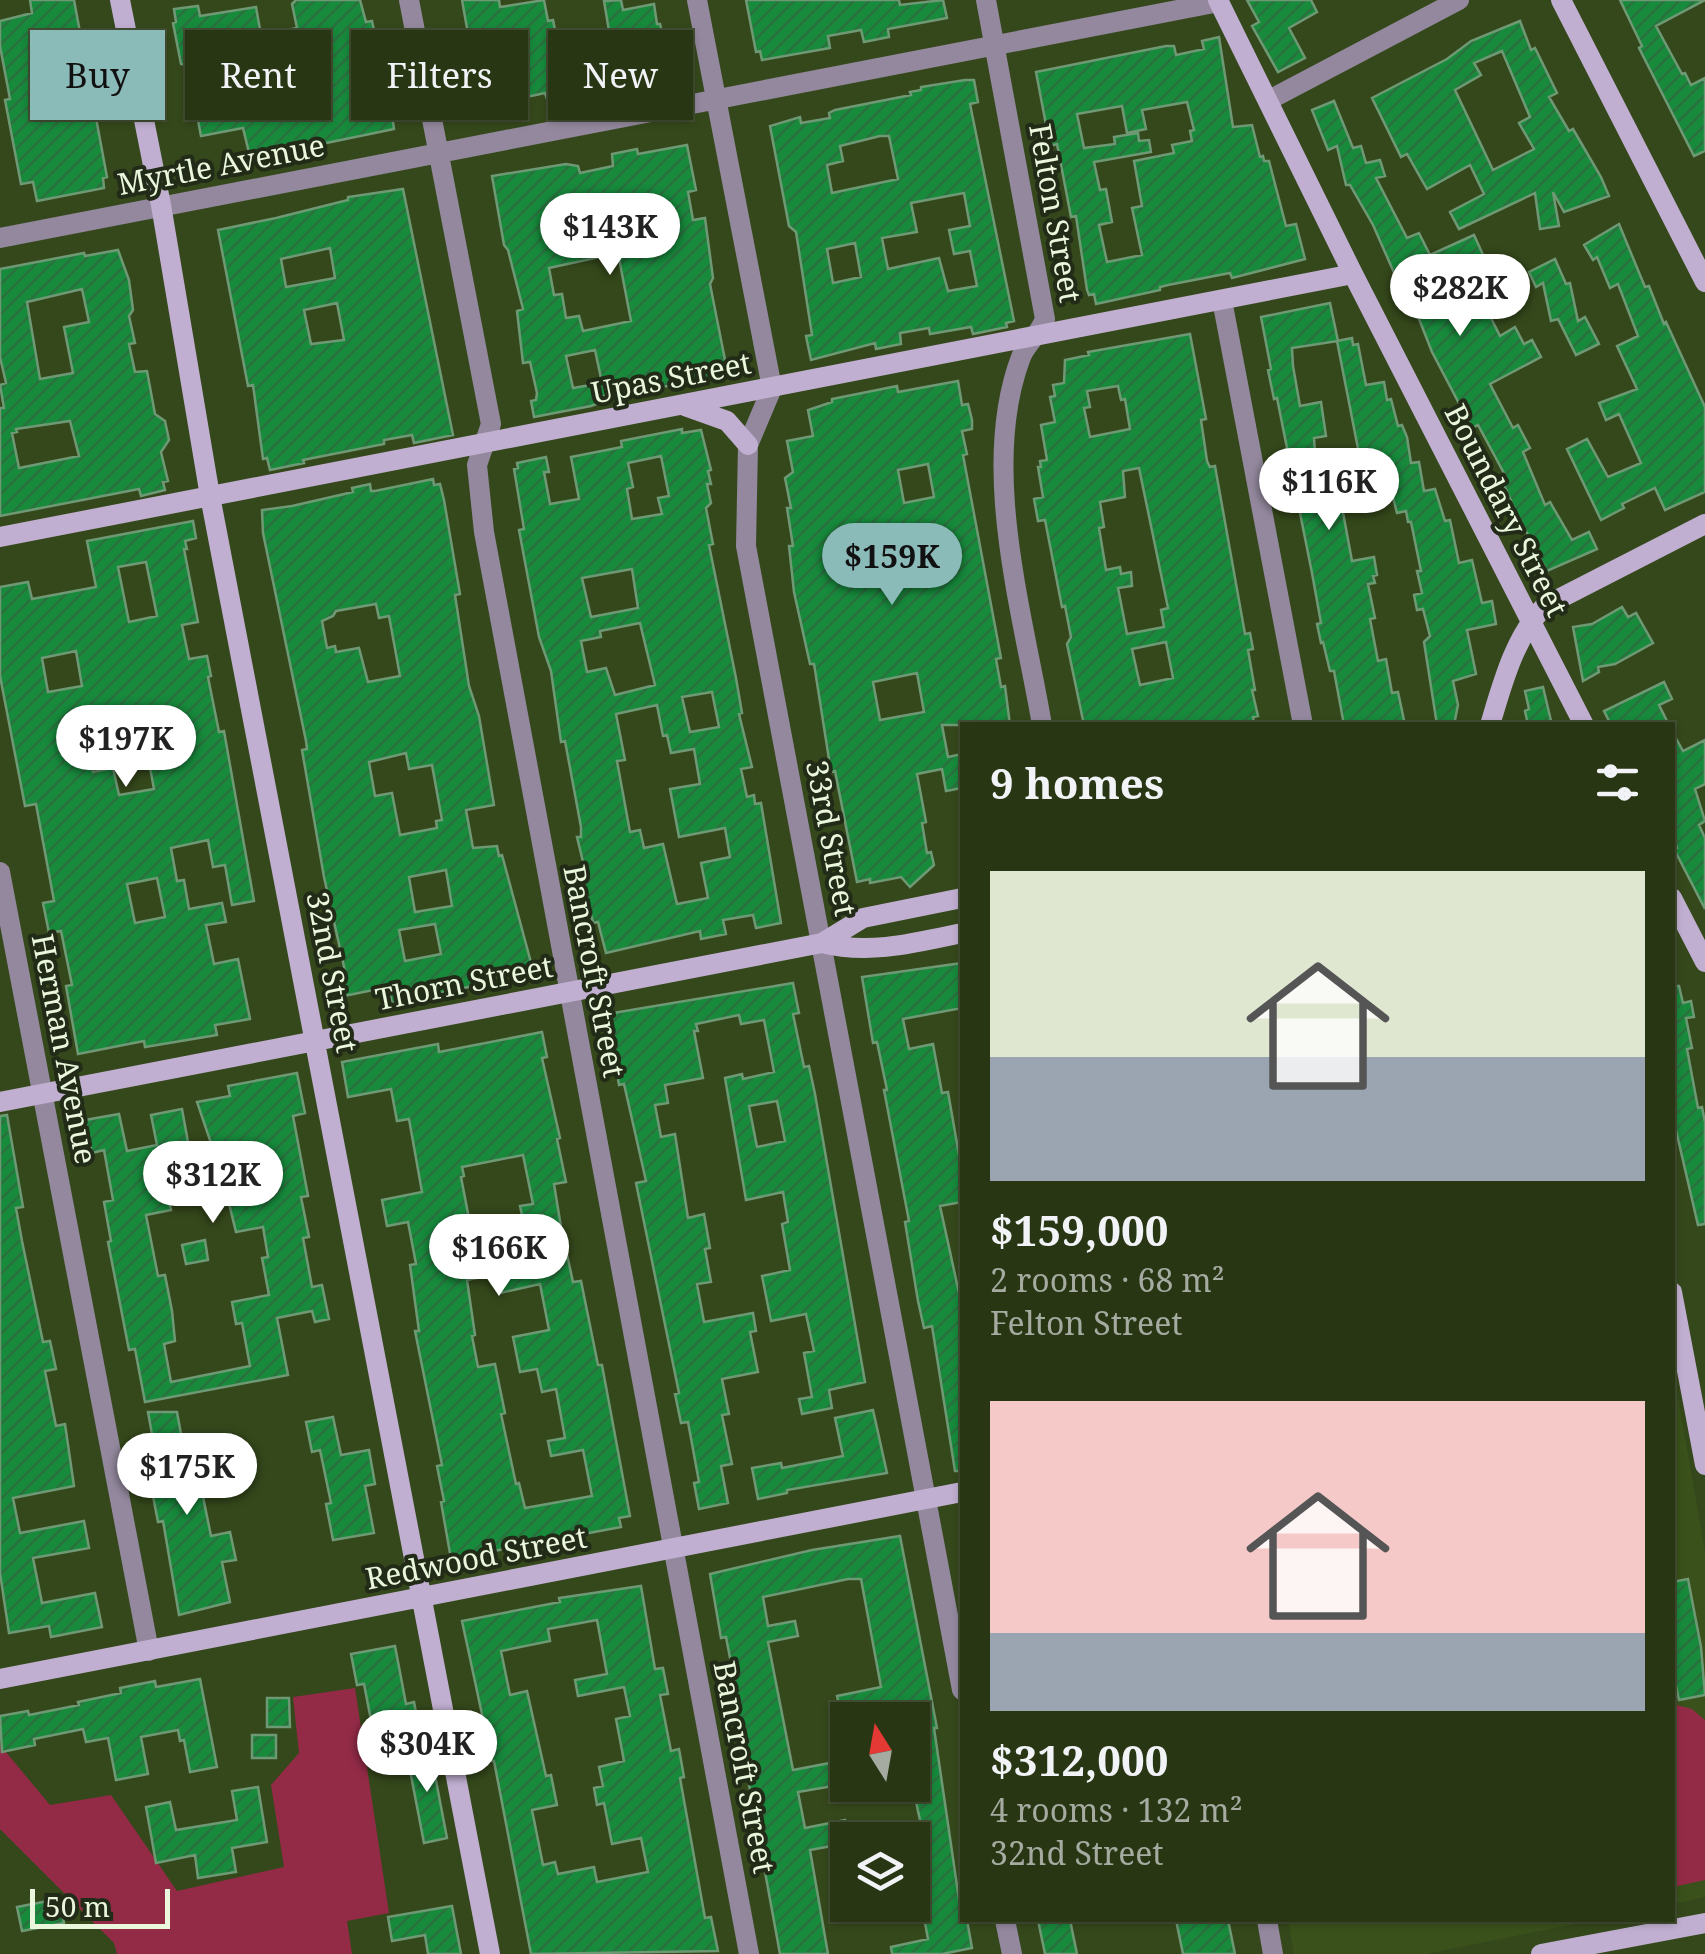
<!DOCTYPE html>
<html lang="en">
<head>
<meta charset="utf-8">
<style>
  :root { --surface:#283614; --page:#303e1d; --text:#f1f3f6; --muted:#a5aba0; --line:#445034; --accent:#8bbbb9 }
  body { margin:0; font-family:"Noto Serif",serif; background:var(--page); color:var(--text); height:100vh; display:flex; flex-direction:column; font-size:38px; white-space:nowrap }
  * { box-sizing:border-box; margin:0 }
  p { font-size:32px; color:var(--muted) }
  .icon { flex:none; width:55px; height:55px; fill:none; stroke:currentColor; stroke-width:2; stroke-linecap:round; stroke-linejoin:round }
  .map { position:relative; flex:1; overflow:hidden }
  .details { position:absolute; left:960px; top:722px; width:715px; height:1200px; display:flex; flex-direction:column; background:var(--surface); border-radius:0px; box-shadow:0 2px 8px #0004,0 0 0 2px var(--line) }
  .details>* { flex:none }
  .hud { position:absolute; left:30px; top:30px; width:780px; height:90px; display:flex; gap:20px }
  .needle { width:65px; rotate:349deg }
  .buttons { position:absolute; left:830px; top:1702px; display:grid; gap:20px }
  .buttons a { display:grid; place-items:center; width:100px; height:100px; border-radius:0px; background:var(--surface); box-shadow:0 2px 8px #0004,0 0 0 2px var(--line); font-size:50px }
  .scale { position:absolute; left:30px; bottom:25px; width:140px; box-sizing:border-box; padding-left:10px; border:5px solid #eaf7dd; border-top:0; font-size:28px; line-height:35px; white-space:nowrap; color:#eaf7dd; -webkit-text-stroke:8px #222b17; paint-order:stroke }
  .price { position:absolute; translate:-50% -85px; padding:0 22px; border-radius:35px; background:#fff; color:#222; font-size:32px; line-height:65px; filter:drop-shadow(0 2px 5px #0008) }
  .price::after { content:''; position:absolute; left:50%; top:60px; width:30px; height:22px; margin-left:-15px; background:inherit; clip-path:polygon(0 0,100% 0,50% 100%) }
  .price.on { background:var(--accent); color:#111 }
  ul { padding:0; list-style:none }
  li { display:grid; align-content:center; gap:20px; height:530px; padding:0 30px }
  li span { display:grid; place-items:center; height:310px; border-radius:0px; color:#555 }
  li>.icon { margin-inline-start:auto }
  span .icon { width:180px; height:180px; fill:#fffc; stroke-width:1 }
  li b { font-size:42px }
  h2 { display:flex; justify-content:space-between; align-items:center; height:120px; padding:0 30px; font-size:42px }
  .tag { padding:0 35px; border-radius:0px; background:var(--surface); box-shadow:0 2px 8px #0004,0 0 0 2px var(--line); font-size:35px; line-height:90px }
  .tag.on { background:var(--accent); color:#111 }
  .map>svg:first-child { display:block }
</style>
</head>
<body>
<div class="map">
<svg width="1705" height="1954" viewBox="0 0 1705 1954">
  <defs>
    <pattern id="building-hatch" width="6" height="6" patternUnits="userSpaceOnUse" patternTransform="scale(2.5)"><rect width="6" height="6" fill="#178a3c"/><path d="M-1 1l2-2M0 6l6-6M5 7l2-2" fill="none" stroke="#2a703e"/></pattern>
  </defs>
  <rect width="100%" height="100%" fill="#35481b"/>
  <!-- built -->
  <path fill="#3b511c" d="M1674,1376L1705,1551V1897L1673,1904Z
    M1288,1920H1594L1426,1954H1294Z"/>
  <!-- green -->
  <path fill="#932b47" d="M355,1688L389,1913L347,1921L352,1954H117L114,1943L0,1829V1745L50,1805L111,1795L177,1891L284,1867L271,1785L299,1753L293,1697Z
    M1673,1704L1692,1709L1705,1720V1880L1673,1887Z"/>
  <!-- building -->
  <path fill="url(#building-hatch)" stroke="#6e9974" stroke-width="2.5" fill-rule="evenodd" d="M30,0H74L107,177L103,178L104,188L37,201L33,182L21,184L5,100L10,99L0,46V21L32,13Z
    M296,0H360L366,22L372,21L381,64L385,63L394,129L307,147L306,142L264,150V154L250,157L243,128L201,136L191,83L186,65L181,64L173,23L176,22L174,9L198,6L200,16L256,7L261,35L297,28L292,4Z
    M462,0H499L500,7L544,0L548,21L553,20L556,35L550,36L556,64L605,55L602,39L610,37L604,1L621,0L623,10L654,4L657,24H660L674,78L549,105L545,93L481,107Z
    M746,0H899L900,5L943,0L947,18L888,29L889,37L864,42L861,30L828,36L830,48L762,60L760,51L756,52Z
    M1247,0H1311L1317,12L1289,28L1305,58L1278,72L1252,26L1259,22Z
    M1620,0H1705L1656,26L1682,74L1685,73L1691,85L1705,78V151L1694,156L1639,48L1642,46Z
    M1520,21L1531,50L1535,48L1557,93L1549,97L1569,131L1573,129L1601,177L1609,196L1564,212L1553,192L1559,226L1540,229L1535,193L1459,229L1450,212L1484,194L1470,165L1427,189L1407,154L1401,157L1372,98L1447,59L1471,41ZM1502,51L1530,117L1519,123L1534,149L1493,170L1455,90L1481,75L1474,63Z
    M1219,37L1233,127L1252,125L1260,157L1263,156L1264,161H1269L1286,226L1296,224L1305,259L1232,278L1230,273L1168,285L1160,287V290L1096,304L1094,294L1089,295L1087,290L1076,216L1071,217L1057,144L1050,146L1036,72L1166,46H1174L1176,55L1204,49L1202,41ZM1187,102L1194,130L1190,131L1192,141L1172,145L1174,153L1134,161L1142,206L1132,208L1142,255L1107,262L1099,225L1112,222L1106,189L1100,190L1094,162L1151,152L1149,140L1139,141L1138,133L1114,137L1115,144L1084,148L1077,114L1122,106L1127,133L1146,129L1142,110Z
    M965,80H974L978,102L970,104L1014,321L1006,323L1007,327L973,334L971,327L930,334L929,328L900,333L901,344L876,349L875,343L811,360L806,336L812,335L801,264L796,232L789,226L770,126L800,117L801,123L830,118L829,113L835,110L911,95L910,92L921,90V87ZM880,136H889L898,179L832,193L827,165L843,161L840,146ZM964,193L970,226L949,230L954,254L970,251L977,286L948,291L939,258L888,269L882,238L917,232L911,203ZM855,243L861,277L833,283L827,249Z
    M1334,101L1353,148L1361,146L1366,163L1380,160L1385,176L1376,178L1407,238L1419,233L1430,255L1474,235L1484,257L1478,259L1501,302L1487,310L1500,336L1515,327L1524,344L1532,340L1541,357L1490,384L1513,428L1518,425L1530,448L1523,452L1545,505L1550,502L1572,540L1589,532L1597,549L1547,571L1515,510L1501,478L1506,477L1478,425L1472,428L1432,352L1412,301L1407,302L1373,225L1350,185H1346L1337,146L1328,150L1312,110Z
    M687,145L696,190L688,192L693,220L705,218L713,278L710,284L726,365H721L724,377L604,396L605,401L591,406L534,417L531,401L536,400L537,393L530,362L523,363L517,311L523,309L508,250L504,245L492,176L566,164L578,166L580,173L613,166L612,154L637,149L638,154ZM618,253L631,321L583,331L579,316L566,318L562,294L554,295L549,268ZM595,350L602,383L573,388L566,356Z
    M403,189L453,435L414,443L412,435L384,440V444L303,460L304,463L270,470L267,458L263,459L253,385L248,386L218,230L276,218L348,200V197ZM330,248L335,278L286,287L281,259ZM337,303L344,340L311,344L304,310Z
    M1619,224L1645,287L1649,286L1664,324L1666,322L1705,407V492L1665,510L1655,488L1622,504L1624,508L1601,520L1567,449L1587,439L1608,477L1641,463L1619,414L1606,420L1599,403L1637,389L1617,346L1638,336L1618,284L1610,288L1597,257L1593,260L1584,245Z
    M118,250L129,280L133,310L129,316L135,343L129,344L135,372L147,371L155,414L165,421L169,440L161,452L168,481L163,482L165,490L141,496L139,489L0,516V408H4L0,385L6,383L0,357V269L84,253L85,256ZM82,289L89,322L64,327L73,373L40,379L27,302ZM70,421L79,456L19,468L12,433L17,432L16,429Z
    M1555,259L1566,284L1570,283L1578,321L1585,317L1599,344L1576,355L1558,319L1551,321L1543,283L1536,287L1529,272Z
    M1330,303L1338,341L1292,348L1293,366L1300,406L1321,402L1326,436L1314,438L1315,452L1323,494L1335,492L1338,508L1342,507L1352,561L1374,557L1377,575L1373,576L1375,583L1368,584L1375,618L1370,619L1378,661L1386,659L1392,693L1398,692L1405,725H1344L1334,671H1330L1323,642L1321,643L1317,624L1321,623L1312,573L1277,398L1274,399L1268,370L1271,369L1261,317Z
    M1190,334L1206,419L1201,420L1207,461L1210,467L1215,466L1245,634L1250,633L1253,649L1248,650L1255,690H1252L1258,716L1253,717L1254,722L1237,725H1084L1067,644L1071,637L1065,606L1062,607L1045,520L1038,521L1034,499L1043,497L1038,467H1041L1040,461L1047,460L1041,425L1055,422L1050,397L1055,396L1053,385L1064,383L1065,360L1089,355L1088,352ZM1118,386L1121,400L1125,399L1130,429L1090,437L1084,408L1090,407L1087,391ZM1139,468L1168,608L1161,610L1164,627L1127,634L1118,588L1132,586L1131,572L1121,574L1120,567L1106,570L1099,528L1104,527L1100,502L1125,497L1123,471ZM1166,642L1173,678L1140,685L1132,649Z
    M1352,338L1353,345L1358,344L1366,385L1384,382L1387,400L1391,399L1398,426L1402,425L1407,437L1411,463L1419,462L1424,491L1435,489L1445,521L1450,520L1459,563L1472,560L1482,603L1492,601L1496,624L1467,630L1476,674L1453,681L1458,705L1454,725H1437L1424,642L1430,636L1423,609L1417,610L1414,595L1422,593L1417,571H1421L1411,522H1408L1406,511L1397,513L1386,471L1375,473L1373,462L1361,464L1337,341Z
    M958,381L962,405L968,404L972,420V429L962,431L967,454L963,455L1001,658L996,659L1001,687L1005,686L1010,725H942L948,757L962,754V788L946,791L942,769L917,774L926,822L922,823L927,853L931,852L934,865L910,887L901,877L870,883V879L857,882L835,771L831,772L815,670L814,664H810L794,592L789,546H793L787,508H791L785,478L793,472L787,441L813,436L808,410L832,402V399L897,386L898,392ZM928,464L934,497L904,503L898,470ZM917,673L924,712L880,720L873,682Z
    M682,429V433L701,430L711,470L708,471L711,484H707L711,503L706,508L713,544L709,545L736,678L742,713L739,714L752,767L741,769L747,797L754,795L755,804L761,803L781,923L756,928L753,915L723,920L726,934L701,939L700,931L606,953L598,922L593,923L581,871L585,870L577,837H581V827L565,741L561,742L551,671L539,637L519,530L524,529L514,469L518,468L517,463L546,457L549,472H544L550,504L579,499L571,457L622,447L621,441ZM661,456L669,496L658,498L662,514L632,519L627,489L633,487L628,463ZM632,569L638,608L591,617L582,578ZM640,623L655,685L615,695L606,668L587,672L581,641L601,637L600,631ZM712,692L719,727L690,732L682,697ZM657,705L663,736L667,735L671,753L694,749L700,784L670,789L679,837L725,828L730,857L701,863L708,898L677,904L663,844L644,848L640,830L630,832L617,761L625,760L616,714Z
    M433,479L434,485L440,484L444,500L460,594L455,595L469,686L479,716L494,805L466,810L473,848L497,846L499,856L502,855L533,970L472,981L473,986L392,1003L388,987L339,997L334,973L345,971L324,877L302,750L307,749L306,741L263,533L262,510L292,506L353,492L352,488L370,484L371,491H375ZM376,604L379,618L389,616L400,676L368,682L359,648L336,652L335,646L327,648L322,621L333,616L336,611ZM406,753L409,769L432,765L442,820L436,821L437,828L400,835L392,793L375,796L369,762ZM446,870L452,906L415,912L409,877ZM435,924L441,954L405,961L399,930Z
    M193,521L196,538L185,541L187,549H184L198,622L182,625L189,659L207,656L211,676L208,677L219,732L224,731L254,901L232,905L225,865L213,867L208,840L171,848L177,881L184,880L189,909L222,903L226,922L206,925L214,964L238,959L250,1019L215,1025L217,1035L145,1047L144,1041L78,1054L66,986L72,985L61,931L49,933L43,903L54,901L36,804L25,806L0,676V587L28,582L32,599L96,587L87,541ZM146,562L157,616L129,622L118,567ZM76,651L82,686L48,692L42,658ZM130,728L133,744L145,741L154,789L119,795L113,768L93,772L86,736ZM157,878L165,917L135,923L127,884Z
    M1622,607L1628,617L1636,613L1653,643L1615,664L1598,667L1599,672L1583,681L1573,627L1592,624Z
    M1664,682L1672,699L1659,705L1669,725H1611L1604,711Z
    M1543,687L1552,725H1528L1525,711L1529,709L1525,691Z
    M1672,731L1683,751L1705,740V784L1695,789L1705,821L1699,825L1705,838V909L1674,849L1677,848L1672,831Z
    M962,963V1008L903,1019L909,1049L933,1044L942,1093L948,1092L962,1172V1202L940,1206L959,1293L962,1292V1471H955L932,1326L924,1328L918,1301L905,1222L909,1221L884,1090H887L877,1042L873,1043L862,977Z
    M793,983L799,1013L793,1014L804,1067L809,1066L815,1094L865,1382L829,1390L832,1408L802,1414L799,1399L812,1397L804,1353L814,1351L806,1314L771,1321L762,1276L790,1270L782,1224L788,1222L783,1192L746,1200L725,1078L742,1074L743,1079L774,1072L764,1020L741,1024L739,1015L696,1024L698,1031H694L703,1078L665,1085L668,1103L655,1105L661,1137L675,1134L688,1218L704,1214L710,1248L705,1249L711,1282L697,1284L704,1322L753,1313L756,1331L750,1332L758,1372L722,1379L729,1414L722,1415L732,1464L721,1466L728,1503L699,1509L694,1483L699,1482L688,1422L681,1423L675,1394L679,1393L636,1183L646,1181L624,1084L619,1085L607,1014ZM777,1101L785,1141L757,1147L749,1106Z
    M1672,986H1679L1683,1003L1691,1001L1694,1017L1686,1018L1692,1048L1687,1049L1698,1108L1702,1107L1705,1122V1224L1698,1225L1672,1113Z
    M542,1032L547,1057L542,1058L560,1138L557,1139L566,1182L554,1184L561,1227L573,1282L581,1281L598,1365H602L630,1516L619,1518L621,1527L451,1559L441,1502L444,1501L437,1466L442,1465L415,1331H419L410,1265L416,1264L408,1222L387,1226L382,1200L422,1192L409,1119L397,1121L391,1089L348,1097L342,1062L438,1044L439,1052ZM523,1155L533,1204L520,1206L528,1244L476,1255L461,1177L464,1176L462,1167ZM496,1274L500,1293L540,1284L549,1330L513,1337L520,1372L537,1369L542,1392L556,1389L565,1438L548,1441L551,1456L583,1450L592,1496L525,1508L519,1483L516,1484L501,1414L505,1413L495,1364L478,1367L472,1336L475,1335L467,1280Z
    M297,1073L305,1113L293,1116L308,1196L301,1197L309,1237L303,1238L312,1287L322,1285L329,1319L315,1322L312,1311L277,1318L288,1375L145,1402L135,1349L129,1350L108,1242L111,1241L104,1202L113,1200L104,1150L92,1153L85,1120L119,1114L127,1151L157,1145L151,1115L182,1109L194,1175L165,1181L171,1210L146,1215L158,1276L165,1275L172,1311L175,1341L164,1344L171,1382L250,1366L242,1323L236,1324L232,1302L269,1295L262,1258L268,1257L263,1227L236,1232L224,1183L243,1176L237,1144L213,1149L197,1102L230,1096L228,1086Z
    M7,1115L23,1207L16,1208L22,1241L43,1342L50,1341L56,1369L45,1371L56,1426L65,1424L74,1486L13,1498L20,1533L84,1521L89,1548L33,1558L42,1603L95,1593L102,1627L51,1637L49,1626L9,1633L0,1573V1116Z
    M205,1240L208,1260L186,1264L182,1245Z
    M873,1410L887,1473L787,1490V1493L758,1499L752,1468L781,1463L782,1468L843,1456L835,1418Z
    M148,1412H177L183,1445L203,1442L209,1475L199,1477L211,1536L230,1532L236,1560L222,1562L230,1602L179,1615L163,1521L158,1522L153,1496L156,1495L148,1452L155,1451Z
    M333,1417L341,1455L369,1450L375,1484L365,1486L374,1533L333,1540L326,1504L331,1503L320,1450L312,1452L306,1422Z
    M900,1536L937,1728H934L962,1920H967L972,1948L942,1954H892L891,1947L928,1939L916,1874L912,1875V1836L923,1834L912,1783V1720H887L884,1706L841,1714L837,1696L881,1687L861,1579H848L763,1597L768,1626L795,1621L798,1636L768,1642L793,1770L835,1762L839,1785L798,1792L805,1828L845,1820L848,1834V1843L810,1850L828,1954H780L748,1779L752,1778L741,1722L737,1723L731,1695L737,1694L726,1637L721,1638L710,1574L812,1550Z
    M1688,1579L1701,1647L1705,1695L1679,1700L1672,1666V1582Z
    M641,1586L655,1669L663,1668L668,1694L660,1695L671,1751L679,1749L684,1777L680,1778L705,1918L711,1917L718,1951L531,1954L494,1761H492L462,1621L560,1602L559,1598ZM597,1620L607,1674L575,1680L578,1696L624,1687L630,1716L616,1719L624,1761L599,1767L603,1786L594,1788L597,1805L604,1803L612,1844L641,1838L648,1872L597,1882L594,1867L558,1874L555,1862L543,1865L532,1810L557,1805L551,1775L546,1776L527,1691L510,1695L501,1651L550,1641L548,1629Z
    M395,1646L406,1704L414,1702L419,1727L374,1736L364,1684L357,1685L351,1654Z
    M200,1679L217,1767L190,1772L184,1740L180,1741L178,1730L141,1737L148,1774L116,1780L108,1738L86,1742L83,1729L34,1739L35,1745L2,1752L0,1716L28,1711L29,1715L79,1705L78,1702L121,1693L120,1688L155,1681L156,1687Z
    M267,1698H289L290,1727H267Z
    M252,1735H276V1758H252Z
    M429,1744L447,1838L424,1843L409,1765L416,1764L413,1747Z
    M258,1787L267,1842L232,1848L236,1872L198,1878L195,1855L156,1863L146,1807L170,1802L176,1830L237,1820L232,1791Z
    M48,1901L50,1910L61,1908L64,1923L22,1931L17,1907Z
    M452,1906L461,1954H428L425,1935L392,1941L388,1917Z
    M1038,1920H1070L1077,1954H1045Z
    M1176,1920H1228L1235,1954H1183Z"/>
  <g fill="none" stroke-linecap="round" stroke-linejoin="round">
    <!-- street -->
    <path stroke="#93889d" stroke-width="20" d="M409,0L491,424L477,465L484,532L749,1954
      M697,0L772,388L748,445L746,546L962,1690
      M986,0L1045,319C1039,335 1026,344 1021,357C979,467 1023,613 1042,725
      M1269,100L1459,0
      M0,238L1219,2
      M1222,300L1303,725
      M0,872L149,1651
      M1005,1920L1012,1954
      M1267,1920L1273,1954"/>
    <!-- secondary -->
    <path stroke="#c0afd0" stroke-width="20" d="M120,0L161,205L210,496L490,1954
      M1218,0L1353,274L1584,725
      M1561,0L1705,282
      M685,406L727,421L748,445
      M0,537L1353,274
      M1490,725C1502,685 1515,635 1545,606L1705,524
      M1672,898L1705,962
      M822,943C869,955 915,943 962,933
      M0,1102L822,943L863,918L962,898
      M1672,1292L1705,1465
      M0,1679L962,1492
      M1541,1954L1705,1923"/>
  </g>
  <g text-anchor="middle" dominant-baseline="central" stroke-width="8" stroke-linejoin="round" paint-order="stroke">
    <!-- street labels -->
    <g font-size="30" fill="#eaf7dd" stroke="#222b17">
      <text transform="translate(221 164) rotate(-11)">Myrtle Avenue</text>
      <text transform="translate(1056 213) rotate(80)">Felton Street</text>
      <text transform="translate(671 377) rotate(-11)">Upas Street</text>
      <text transform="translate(1507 510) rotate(63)">Boundary Street</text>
      <text transform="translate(832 838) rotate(79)">33rd Street</text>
      <text transform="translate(595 971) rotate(79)">Bancroft Street</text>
      <text transform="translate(333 972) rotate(79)">32nd Street</text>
      <text transform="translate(464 982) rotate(-11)">Thorn Street</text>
      <text transform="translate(65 1049) rotate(79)">Herman Avenue</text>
      <text transform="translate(476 1557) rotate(-11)">Redwood Street</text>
      <text transform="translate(745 1767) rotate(79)">Bancroft Street</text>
    </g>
  </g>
</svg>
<div class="buttons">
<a><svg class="needle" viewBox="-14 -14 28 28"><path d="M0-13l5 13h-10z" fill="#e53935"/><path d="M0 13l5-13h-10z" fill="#a5aba0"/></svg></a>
<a><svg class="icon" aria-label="layers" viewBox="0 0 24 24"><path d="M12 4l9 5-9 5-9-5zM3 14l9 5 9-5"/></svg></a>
</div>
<div class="scale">50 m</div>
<b class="price" style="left:610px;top:278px">$143K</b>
<b class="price" style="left:1460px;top:339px">$282K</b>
<b class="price" style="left:1329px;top:533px">$116K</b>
<b class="price on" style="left:892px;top:608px">$159K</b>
<b class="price" style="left:126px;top:790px">$197K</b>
<b class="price" style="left:213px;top:1226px">$312K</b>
<b class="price" style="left:499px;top:1299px">$166K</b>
<b class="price" style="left:187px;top:1518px">$175K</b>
<b class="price" style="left:427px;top:1795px">$304K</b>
<div class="hud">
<a class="tag on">Buy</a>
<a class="tag">Rent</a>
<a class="tag">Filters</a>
<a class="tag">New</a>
</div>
<section class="details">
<h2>9 homes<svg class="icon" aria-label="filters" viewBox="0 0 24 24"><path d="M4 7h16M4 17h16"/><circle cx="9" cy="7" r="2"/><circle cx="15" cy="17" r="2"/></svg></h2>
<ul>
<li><span style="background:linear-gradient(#dfe7d0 60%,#9aa5b1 0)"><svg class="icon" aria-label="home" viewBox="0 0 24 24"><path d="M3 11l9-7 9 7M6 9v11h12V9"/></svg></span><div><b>$159,000</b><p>2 rooms · 68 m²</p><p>Felton Street</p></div></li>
<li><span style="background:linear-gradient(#f6c9c9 75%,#9aa5b1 0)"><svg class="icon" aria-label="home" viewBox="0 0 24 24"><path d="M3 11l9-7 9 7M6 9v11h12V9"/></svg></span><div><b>$312,000</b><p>4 rooms · 132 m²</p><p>32nd Street</p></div></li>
</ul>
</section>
</div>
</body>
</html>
